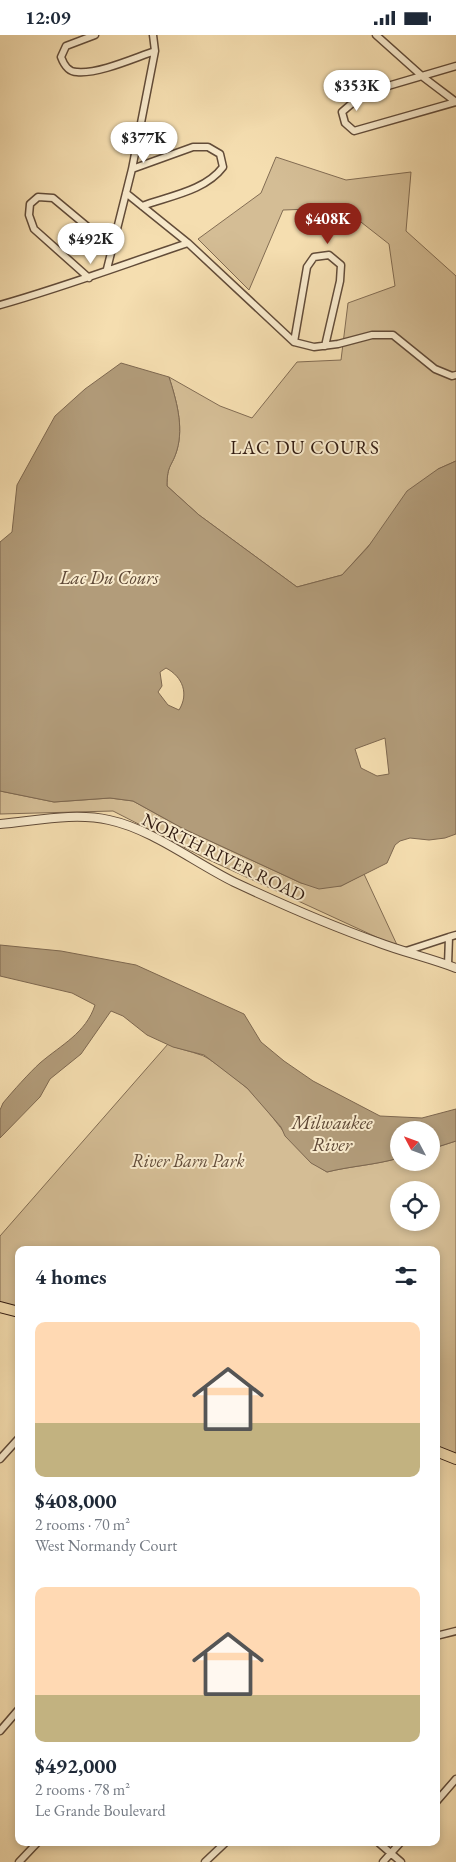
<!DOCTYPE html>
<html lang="en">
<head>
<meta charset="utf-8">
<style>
  :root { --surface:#fff; --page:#f6f6f7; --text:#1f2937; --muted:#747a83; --accent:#8f2418 }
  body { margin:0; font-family:"EB Garamond",serif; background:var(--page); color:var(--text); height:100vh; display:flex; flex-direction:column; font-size:19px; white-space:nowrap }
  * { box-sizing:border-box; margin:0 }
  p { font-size:16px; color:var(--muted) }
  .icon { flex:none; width:28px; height:28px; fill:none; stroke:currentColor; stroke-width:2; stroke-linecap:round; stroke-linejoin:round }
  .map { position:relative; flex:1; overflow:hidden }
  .details { position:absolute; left:15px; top:1211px; width:425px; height:600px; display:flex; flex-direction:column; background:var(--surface); border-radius:10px; box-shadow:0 2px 8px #0003 }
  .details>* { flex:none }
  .needle { width:32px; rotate:311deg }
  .controls { position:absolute; left:390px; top:1086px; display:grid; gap:10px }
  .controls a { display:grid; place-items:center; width:50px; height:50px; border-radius:50%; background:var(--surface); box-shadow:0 2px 8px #0003; font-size:25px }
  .price { position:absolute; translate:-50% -42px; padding:0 11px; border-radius:18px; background:#fff; color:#222; font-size:16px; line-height:32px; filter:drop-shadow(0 1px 2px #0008) }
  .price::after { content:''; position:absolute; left:50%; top:30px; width:15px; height:11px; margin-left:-8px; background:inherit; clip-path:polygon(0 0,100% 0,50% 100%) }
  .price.selected { background:var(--accent); color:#fff }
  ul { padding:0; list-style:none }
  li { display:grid; align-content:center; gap:10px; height:265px; padding:0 20px }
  li span { display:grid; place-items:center; height:155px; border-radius:10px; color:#555 }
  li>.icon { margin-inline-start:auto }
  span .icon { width:90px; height:90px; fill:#fffc; stroke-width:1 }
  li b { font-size:21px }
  h2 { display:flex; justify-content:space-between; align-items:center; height:60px; padding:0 20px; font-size:21px }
  .status { display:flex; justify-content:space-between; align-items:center; height:35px; padding:0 25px; background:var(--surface); direction:ltr }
  .status svg { height:14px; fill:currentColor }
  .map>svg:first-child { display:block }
</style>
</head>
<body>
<div class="status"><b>12:09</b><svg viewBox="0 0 49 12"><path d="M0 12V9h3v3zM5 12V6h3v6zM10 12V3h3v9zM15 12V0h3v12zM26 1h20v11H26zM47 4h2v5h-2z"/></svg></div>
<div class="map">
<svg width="456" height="1827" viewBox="0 0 456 1827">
  <rect width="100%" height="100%" fill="#f5deb0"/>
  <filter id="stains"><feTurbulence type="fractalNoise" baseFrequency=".004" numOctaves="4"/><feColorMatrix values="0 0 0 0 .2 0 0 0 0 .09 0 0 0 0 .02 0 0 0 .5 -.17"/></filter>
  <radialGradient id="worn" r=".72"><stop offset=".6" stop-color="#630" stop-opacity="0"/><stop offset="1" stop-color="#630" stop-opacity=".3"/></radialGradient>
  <!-- green -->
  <path fill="#d4bd95" stroke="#826c53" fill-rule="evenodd" d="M276,122L346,145L411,137L406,196L456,241V426L438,434L342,540L297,552L199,480L167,451C167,429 172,432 177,415C184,391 176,364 169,342L220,371L252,383L297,327L341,325L348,268L395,251L389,209L343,173L283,175L249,255L198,204L261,158Z
    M0,756L54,767L110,763L133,766L182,793L301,848L341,851L364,839L398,912L207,824L113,776L0,779Z
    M168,1009C178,1014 190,1016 201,1020C209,1022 240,1047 248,1054C276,1081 292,1117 327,1137C351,1131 375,1130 399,1123V1128H431V1114L456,1106V1425L436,1417V1215H19V1278L0,1272V1201ZM399,1155H431V1188H399Z"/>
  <!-- water -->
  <path fill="#b29c7a" stroke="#7e6850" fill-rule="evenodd" d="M121,328L169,342C176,364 184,391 177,415C172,432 167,429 167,451L199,480L297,552L342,540L368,512L407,456L438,434L456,426V799L445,803L429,805L410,803L400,806L395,810L387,828L341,851L319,854L301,848L182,793L133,766L110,763L54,767L0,756V507L12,497L17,450L55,381L85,354ZM166,633C183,642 189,659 179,675L168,670L158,657L162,651L160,637ZM385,703L389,739L377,741L361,733L355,714Z
    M0,910L61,916L136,930L244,979L261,1007L284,1026L313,1046L380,1081L422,1083L456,1074V1106L431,1114V1095H399V1123C375,1130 351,1131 327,1137L311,1128L285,1101L281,1092L247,1053L204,1020L173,1012L147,1000L123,981L111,976L81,1019L50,1044L40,1062L0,1103V1075L3,1068C13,1056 29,1038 40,1028C61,1010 86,998 95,970L72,958L0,941Z"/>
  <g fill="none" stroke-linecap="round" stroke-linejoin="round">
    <!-- minor casing -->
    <g stroke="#624c39" stroke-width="9">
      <path id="minor" d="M95,0L66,11L61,22C64,30 68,37 77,37C99,39 134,23 155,16
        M376,0L423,42L456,67
        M456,31L364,58L342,77L345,88L354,96L456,67
        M132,134L193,112H208L220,119L223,132C205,156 169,161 142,171
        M126,158L188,208L294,307L314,312L338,309L372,300H393L435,334L452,341L456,340
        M107,234L132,134L155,16L153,0
        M89,243L34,194L29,180L30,169L38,162L53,163L113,213
        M0,270C64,252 125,229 188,208
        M294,307L307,232L314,222L329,220L341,230L340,246L325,311
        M406,916L449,902
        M448,930L449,902L456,900
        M0,1424L19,1403
        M436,1601L456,1596
        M0,1696L19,1674
        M436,1767L456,1744
        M379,1808L401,1827
        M19,1827L37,1808
        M205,1827L225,1808
        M383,1827L400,1808"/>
    </g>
    <!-- tertiary casing -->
    <g stroke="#624c39" stroke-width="10">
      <path id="tertiary" d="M0,789C35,786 74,777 109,785C152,794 195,828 234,847C281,869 329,890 377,907C403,917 430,923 456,933"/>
    </g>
    <!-- primary casing -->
    <g stroke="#311b11" stroke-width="12">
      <path id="primary" d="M0,1272L19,1277
        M436,1416L456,1424"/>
    </g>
    <!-- minor -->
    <use href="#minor" stroke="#f8eacc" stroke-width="6"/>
    <!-- tertiary -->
    <use href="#tertiary" stroke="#f8eacc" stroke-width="8"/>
    <!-- primary -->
    <use href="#primary" stroke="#f5deb0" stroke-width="10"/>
  </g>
  <g text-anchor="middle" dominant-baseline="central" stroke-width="4" stroke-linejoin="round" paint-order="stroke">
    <!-- street labels -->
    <g font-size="18" fill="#311b11" stroke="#f8eacc">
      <text transform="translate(224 822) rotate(26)">NORTH RIVER ROAD</text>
    </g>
    <!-- park labels -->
    <g font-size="18" font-style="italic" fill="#624c39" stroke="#f8eacc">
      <text x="188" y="1125">River Barn Park</text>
    </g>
    <!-- neighbourhood labels -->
    <g font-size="19" letter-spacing="1" fill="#311b11" stroke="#f8eacc">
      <text x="305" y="412">LAC DU COURS</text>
    </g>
    <!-- water labels -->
    <g font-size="19" font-style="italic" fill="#5e4836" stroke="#f8eacc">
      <text x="109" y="542">Lac Du Cours</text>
      <text x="332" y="1087">Milwaukee<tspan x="332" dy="22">River</tspan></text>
    </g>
  </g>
  <rect width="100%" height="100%" filter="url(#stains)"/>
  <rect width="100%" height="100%" fill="url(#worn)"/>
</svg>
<div class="controls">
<a><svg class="needle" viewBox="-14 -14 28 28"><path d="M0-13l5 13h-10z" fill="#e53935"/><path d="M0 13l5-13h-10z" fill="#747a83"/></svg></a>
<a><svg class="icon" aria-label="locate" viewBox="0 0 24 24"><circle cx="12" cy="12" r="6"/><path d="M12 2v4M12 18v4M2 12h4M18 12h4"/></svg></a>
</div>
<b class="price" style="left:357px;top:77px">$353K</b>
<b class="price" style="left:144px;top:129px">$377K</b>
<b class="price selected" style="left:328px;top:210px">$408K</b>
<b class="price" style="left:91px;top:230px">$492K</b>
<section class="details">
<h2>4 homes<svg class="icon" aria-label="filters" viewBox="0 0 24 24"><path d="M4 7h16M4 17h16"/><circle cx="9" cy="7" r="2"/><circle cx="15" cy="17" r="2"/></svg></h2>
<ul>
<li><span style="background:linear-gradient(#ffd9b3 65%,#c2b280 0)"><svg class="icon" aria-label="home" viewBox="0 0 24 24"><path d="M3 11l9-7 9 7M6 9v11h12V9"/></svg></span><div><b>$408,000</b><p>2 rooms · 70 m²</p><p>West Normandy Court</p></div></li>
<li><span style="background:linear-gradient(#ffd9b3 70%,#c2b280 0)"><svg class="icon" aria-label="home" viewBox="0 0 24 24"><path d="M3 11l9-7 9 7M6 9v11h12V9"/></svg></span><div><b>$492,000</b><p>2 rooms · 78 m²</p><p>Le Grande Boulevard</p></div></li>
</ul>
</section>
</div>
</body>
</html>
